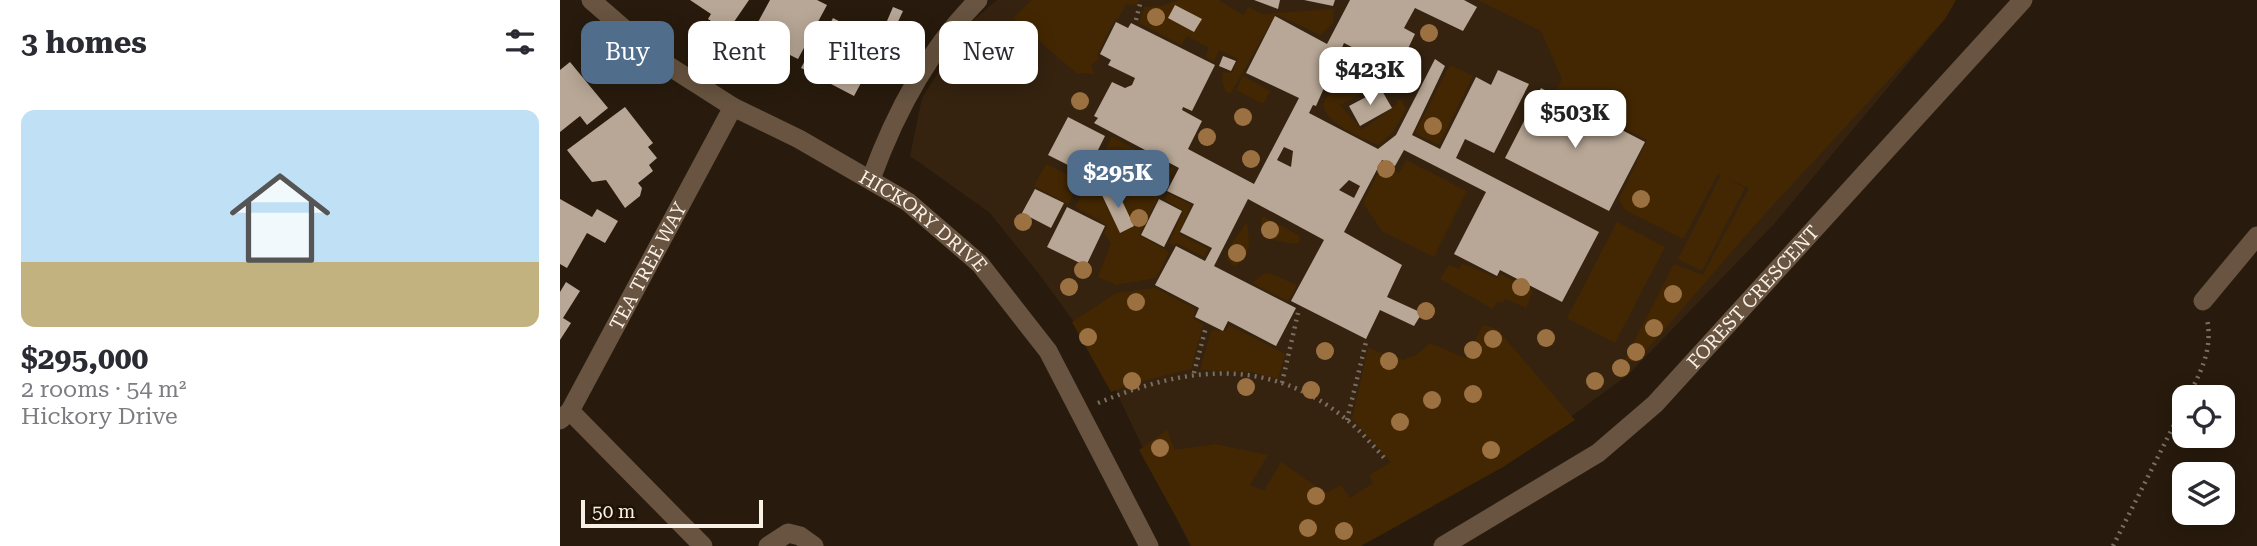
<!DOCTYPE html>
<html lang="en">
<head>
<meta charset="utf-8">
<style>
  :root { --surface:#fff; --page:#f7f7f7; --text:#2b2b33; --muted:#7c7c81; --line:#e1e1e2; --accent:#506d8c }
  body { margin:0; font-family:"Roboto Serif",serif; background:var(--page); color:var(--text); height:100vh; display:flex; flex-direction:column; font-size:26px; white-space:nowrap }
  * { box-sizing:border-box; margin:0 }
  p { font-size:23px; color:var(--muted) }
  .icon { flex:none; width:38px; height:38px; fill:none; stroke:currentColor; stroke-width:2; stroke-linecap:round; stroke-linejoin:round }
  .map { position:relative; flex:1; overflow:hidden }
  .side { display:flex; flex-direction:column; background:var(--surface); width:560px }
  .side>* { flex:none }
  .hud { position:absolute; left:21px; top:21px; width:665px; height:63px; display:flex; gap:14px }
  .fabs { position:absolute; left:1612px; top:385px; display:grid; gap:14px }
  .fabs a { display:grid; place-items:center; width:63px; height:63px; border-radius:14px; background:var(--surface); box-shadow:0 4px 18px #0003; font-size:35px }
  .scale { position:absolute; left:21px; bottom:18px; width:182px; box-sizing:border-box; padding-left:7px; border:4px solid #f9f0e6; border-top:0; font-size:19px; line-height:24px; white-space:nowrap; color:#f9f0e6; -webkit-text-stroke:5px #1e1205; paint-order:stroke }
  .price { position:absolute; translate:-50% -60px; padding:0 16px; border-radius:14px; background:#fff; color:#222; font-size:23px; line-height:46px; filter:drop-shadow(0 2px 4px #0008) }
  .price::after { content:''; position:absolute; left:50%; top:42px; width:21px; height:16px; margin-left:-10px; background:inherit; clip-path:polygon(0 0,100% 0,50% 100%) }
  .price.current { background:var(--accent); color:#fff }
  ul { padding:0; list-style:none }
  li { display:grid; align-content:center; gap:14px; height:371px; padding:0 21px }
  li+li { border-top:2px solid var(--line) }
  li span { display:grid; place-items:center; height:217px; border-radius:14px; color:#555 }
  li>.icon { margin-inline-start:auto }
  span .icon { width:126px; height:126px; fill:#fffc; stroke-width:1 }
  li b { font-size:30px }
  h2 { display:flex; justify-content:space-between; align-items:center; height:84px; padding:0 21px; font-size:30px }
  .tag { padding:0 24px; border-radius:14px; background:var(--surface); box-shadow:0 4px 18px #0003; font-size:24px; line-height:63px }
  .tag.current { background:var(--accent); color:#fff }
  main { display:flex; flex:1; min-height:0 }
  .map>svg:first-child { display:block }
</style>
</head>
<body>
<main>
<section class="side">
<h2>3 homes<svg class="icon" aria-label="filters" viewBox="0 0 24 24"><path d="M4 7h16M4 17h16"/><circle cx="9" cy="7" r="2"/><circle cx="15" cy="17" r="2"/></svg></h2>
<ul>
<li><span style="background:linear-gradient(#bfe0f5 70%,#c2b280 0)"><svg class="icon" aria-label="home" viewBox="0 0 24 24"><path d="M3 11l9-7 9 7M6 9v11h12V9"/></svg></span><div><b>$295,000</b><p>2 rooms · 54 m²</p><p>Hickory Drive</p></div></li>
</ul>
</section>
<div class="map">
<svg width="1697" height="546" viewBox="0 0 1697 546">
  <rect width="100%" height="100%" fill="#281b0d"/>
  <!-- built -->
  <path fill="#35230f" d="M437,0H1366L1385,19L1214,224L1069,374L990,432L797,546H630L539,356L479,274L429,212L350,156L362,98L409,24Z"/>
  <!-- green -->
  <path fill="#432702" d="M472,0H579L577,5L566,4L558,19H555L537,55L539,59L531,65L535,74L516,73L453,18Z
    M618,0H658L683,15L688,7L703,14L774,9L773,23L760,35L716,14L671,93L666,92L662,81L663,72L672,73L678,59L659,50L654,62L645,57L649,48L627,36L621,45L579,23L584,7L602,6Z
    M918,0H1396L1385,19L1202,217L1076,362L1064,361L1114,264L1143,275L1189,188L1168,179L1185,188L1142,271L1118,259L1161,175L1158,174L1123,239L1065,210L1059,199L1087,140L995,92L1002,79L981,31Z
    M803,57L831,69L838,87L835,91L817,86L780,105L802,130L837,104V100L842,99L846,110L833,132L818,145C803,138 760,121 764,103C765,96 774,91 778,86C786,74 790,65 803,57Z
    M890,65L913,76L879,145L855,133Z
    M683,76L710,91L703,104L676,90Z
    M552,137L614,169L602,198L599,197L579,235L609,252L596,278L556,285L538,277L551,243L544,234L547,225L515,207Z
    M846,160L907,191L874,257L822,231L803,203L822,165L839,173Z
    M486,164L520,181L508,204L474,186Z
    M608,193L631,205L619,234L648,249L645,257L616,243L613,245L609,243L623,211L604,199Z
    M702,216L739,235L740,240L737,244L713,240L701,225Z
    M687,222C689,238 693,260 674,266L667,259L668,249Z
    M1057,222L1105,247L1055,343L1007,318Z
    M902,263L937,278L941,274L973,291L966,308L945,299L943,303L937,301L933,309L880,279L889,265L899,269Z
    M703,274H711L737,285L728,301L692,283Z
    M595,288L636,309L633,318L643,325L631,369L574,383L551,392L512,322L556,293Z
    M669,325L725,354L718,379L692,372L640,370L650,334L653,330L666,331Z
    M923,325L937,329L1015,420L943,467L801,546H632L579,450L607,430L615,450L655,444L708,455L690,485L704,491L721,462L766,493L781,485L790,498L813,483L809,475L831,462L792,419L808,348L843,360L856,355L870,343L906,358Z"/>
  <!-- building -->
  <path fill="#b8a796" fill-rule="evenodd" d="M130,0H189L167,32L148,19L151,14Z
    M210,0H257L267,5L238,59L210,45L213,40L209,38L201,52L181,41L192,21L197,24Z
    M694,0H720L718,9Z
    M744,0H775L773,6Z
    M790,0H904L917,7L903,31L855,8L844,28L855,34L843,59L835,54L829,66L784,43L756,106L753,105L749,113L818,149L836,135L875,59L885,66L852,135L880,149L916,77L931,85L938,70L969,84L934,153L905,139L896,158L1039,232L1002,302L940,270L937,276L894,254L926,192L844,150L835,166L822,160L784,232L842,265L827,297L862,313L854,326L820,310L806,339L731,301L764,240L688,199L654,266L736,308L716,346L668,321L663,331L635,317L639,308L595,285L616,246L645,261L652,248L620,232L634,204L607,191L619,168L534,123L538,118L534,116L552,82L565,88L572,85L575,78L548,65L551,60L540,54L556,22L568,28L571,23L655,65L632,111L623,107L622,110L642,121L628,149L694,184L739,98L686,73L715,16L767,44ZM724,147L733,151L731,167L717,160ZM789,180L800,186L794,198L779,190Z
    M615,5L642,19L634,32L608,18Z
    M333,7L343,11L336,26L327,21Z
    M273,18L322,44L294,96L271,84L273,79L259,72L257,76L241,68L250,51L263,55L270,41L263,37Z
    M663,56L676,61L671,71L659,66Z
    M10,62L48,108L27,125L20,116L0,132V70Z
    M981,88L1085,142L1049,211L945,158Z
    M821,89L832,108L800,126L789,106Z
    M65,107L93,143L88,147L97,158L89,165L93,171L78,183L82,188L80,196L65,208L46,180L32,182L7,150Z
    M508,117L545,136L526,174L488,155Z
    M555,186L574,226L560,233L541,193Z
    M475,189L504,203L491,228L462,213Z
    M0,199L32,217L37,209L58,221L45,243L27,233L7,268L0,264Z
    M599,199L622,211L604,247L581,235Z
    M507,207L545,226L526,266L487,247Z
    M6,282L20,291L3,318L11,323L0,340V292Z"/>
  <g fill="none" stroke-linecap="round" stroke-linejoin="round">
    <!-- path -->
    <path stroke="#796e62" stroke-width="4.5" stroke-dasharray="2 5" stroke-linecap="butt" d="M576,20L581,0
      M634,373L646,327
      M722,383L738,313
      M1628,397C1641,371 1653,350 1647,319
      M538,403C625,367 707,355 786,419C801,431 814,447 827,461
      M787,420L806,342
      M1553,546L1624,405"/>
    <!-- minor -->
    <g stroke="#685440" stroke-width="19">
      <path id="s1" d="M31,0L101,61L173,107L239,139L348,202L420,264L488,351L589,546"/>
      <path d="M311,179C335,113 368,50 418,0"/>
      <path d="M1643,301L1697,236"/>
      <path d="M10,411L143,546"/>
      <path id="s2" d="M0,420L10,411L173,107"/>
      <path d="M208,546L228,533L240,536L254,546"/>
    </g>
    <!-- tertiary -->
    <path stroke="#685440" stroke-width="19" id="s3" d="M883,546L1038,453L1095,404L1463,0"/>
  </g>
  <!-- trees -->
  <g fill="#9c7142">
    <circle cx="596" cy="17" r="9"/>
    <circle cx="869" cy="33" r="9"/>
    <circle cx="520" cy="101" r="9"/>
    <circle cx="683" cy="117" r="9"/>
    <circle cx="873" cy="126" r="9"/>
    <circle cx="647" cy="137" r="9"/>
    <circle cx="691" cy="159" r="9"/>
    <circle cx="826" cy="169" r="9"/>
    <circle cx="562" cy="172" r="9"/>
    <circle cx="1081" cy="199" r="9"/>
    <circle cx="579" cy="218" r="9"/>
    <circle cx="463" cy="222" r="9"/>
    <circle cx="710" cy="230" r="9"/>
    <circle cx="677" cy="253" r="9"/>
    <circle cx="523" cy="270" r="9"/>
    <circle cx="509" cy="287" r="9"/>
    <circle cx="961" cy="287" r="9"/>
    <circle cx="1113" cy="294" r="9"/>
    <circle cx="576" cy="302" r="9"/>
    <circle cx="866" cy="311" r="9"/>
    <circle cx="1094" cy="328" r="9"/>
    <circle cx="528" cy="337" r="9"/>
    <circle cx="986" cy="338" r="9"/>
    <circle cx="933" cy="339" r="9"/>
    <circle cx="913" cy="350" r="9"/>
    <circle cx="765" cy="351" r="9"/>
    <circle cx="1076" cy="352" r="9"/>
    <circle cx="829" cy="361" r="9"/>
    <circle cx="1061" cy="368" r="9"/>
    <circle cx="572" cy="381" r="9"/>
    <circle cx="1035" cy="381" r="9"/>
    <circle cx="686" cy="387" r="9"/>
    <circle cx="751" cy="390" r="9"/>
    <circle cx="913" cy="394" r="9"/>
    <circle cx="872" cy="400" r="9"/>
    <circle cx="840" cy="422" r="9"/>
    <circle cx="600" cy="448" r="9"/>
    <circle cx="931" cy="450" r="9"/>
    <circle cx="756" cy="496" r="9"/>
    <circle cx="748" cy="528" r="9"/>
    <circle cx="784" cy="531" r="9"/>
  </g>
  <g text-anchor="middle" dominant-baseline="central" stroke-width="7" stroke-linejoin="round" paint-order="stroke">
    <!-- street labels -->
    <g font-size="19" fill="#f9f0e6" stroke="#1e1205">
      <text stroke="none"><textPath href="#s1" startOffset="401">HICKORY DRIVE</textPath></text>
      <text stroke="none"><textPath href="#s2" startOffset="178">TEA TREE WAY</textPath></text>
      <text stroke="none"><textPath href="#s3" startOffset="401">FOREST CRESCENT</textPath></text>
    </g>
  </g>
</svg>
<div class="fabs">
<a><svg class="icon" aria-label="locate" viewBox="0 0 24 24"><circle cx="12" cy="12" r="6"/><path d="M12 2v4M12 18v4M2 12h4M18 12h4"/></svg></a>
<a><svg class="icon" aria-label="layers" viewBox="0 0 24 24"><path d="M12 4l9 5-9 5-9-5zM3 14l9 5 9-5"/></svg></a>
</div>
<div class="scale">50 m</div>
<b class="price" style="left:810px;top:107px">$423K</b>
<b class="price" style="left:1015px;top:150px">$503K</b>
<b class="price current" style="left:558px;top:210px">$295K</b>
<div class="hud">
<a class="tag current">Buy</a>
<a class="tag">Rent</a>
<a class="tag">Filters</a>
<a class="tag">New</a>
</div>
</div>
</main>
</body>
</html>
